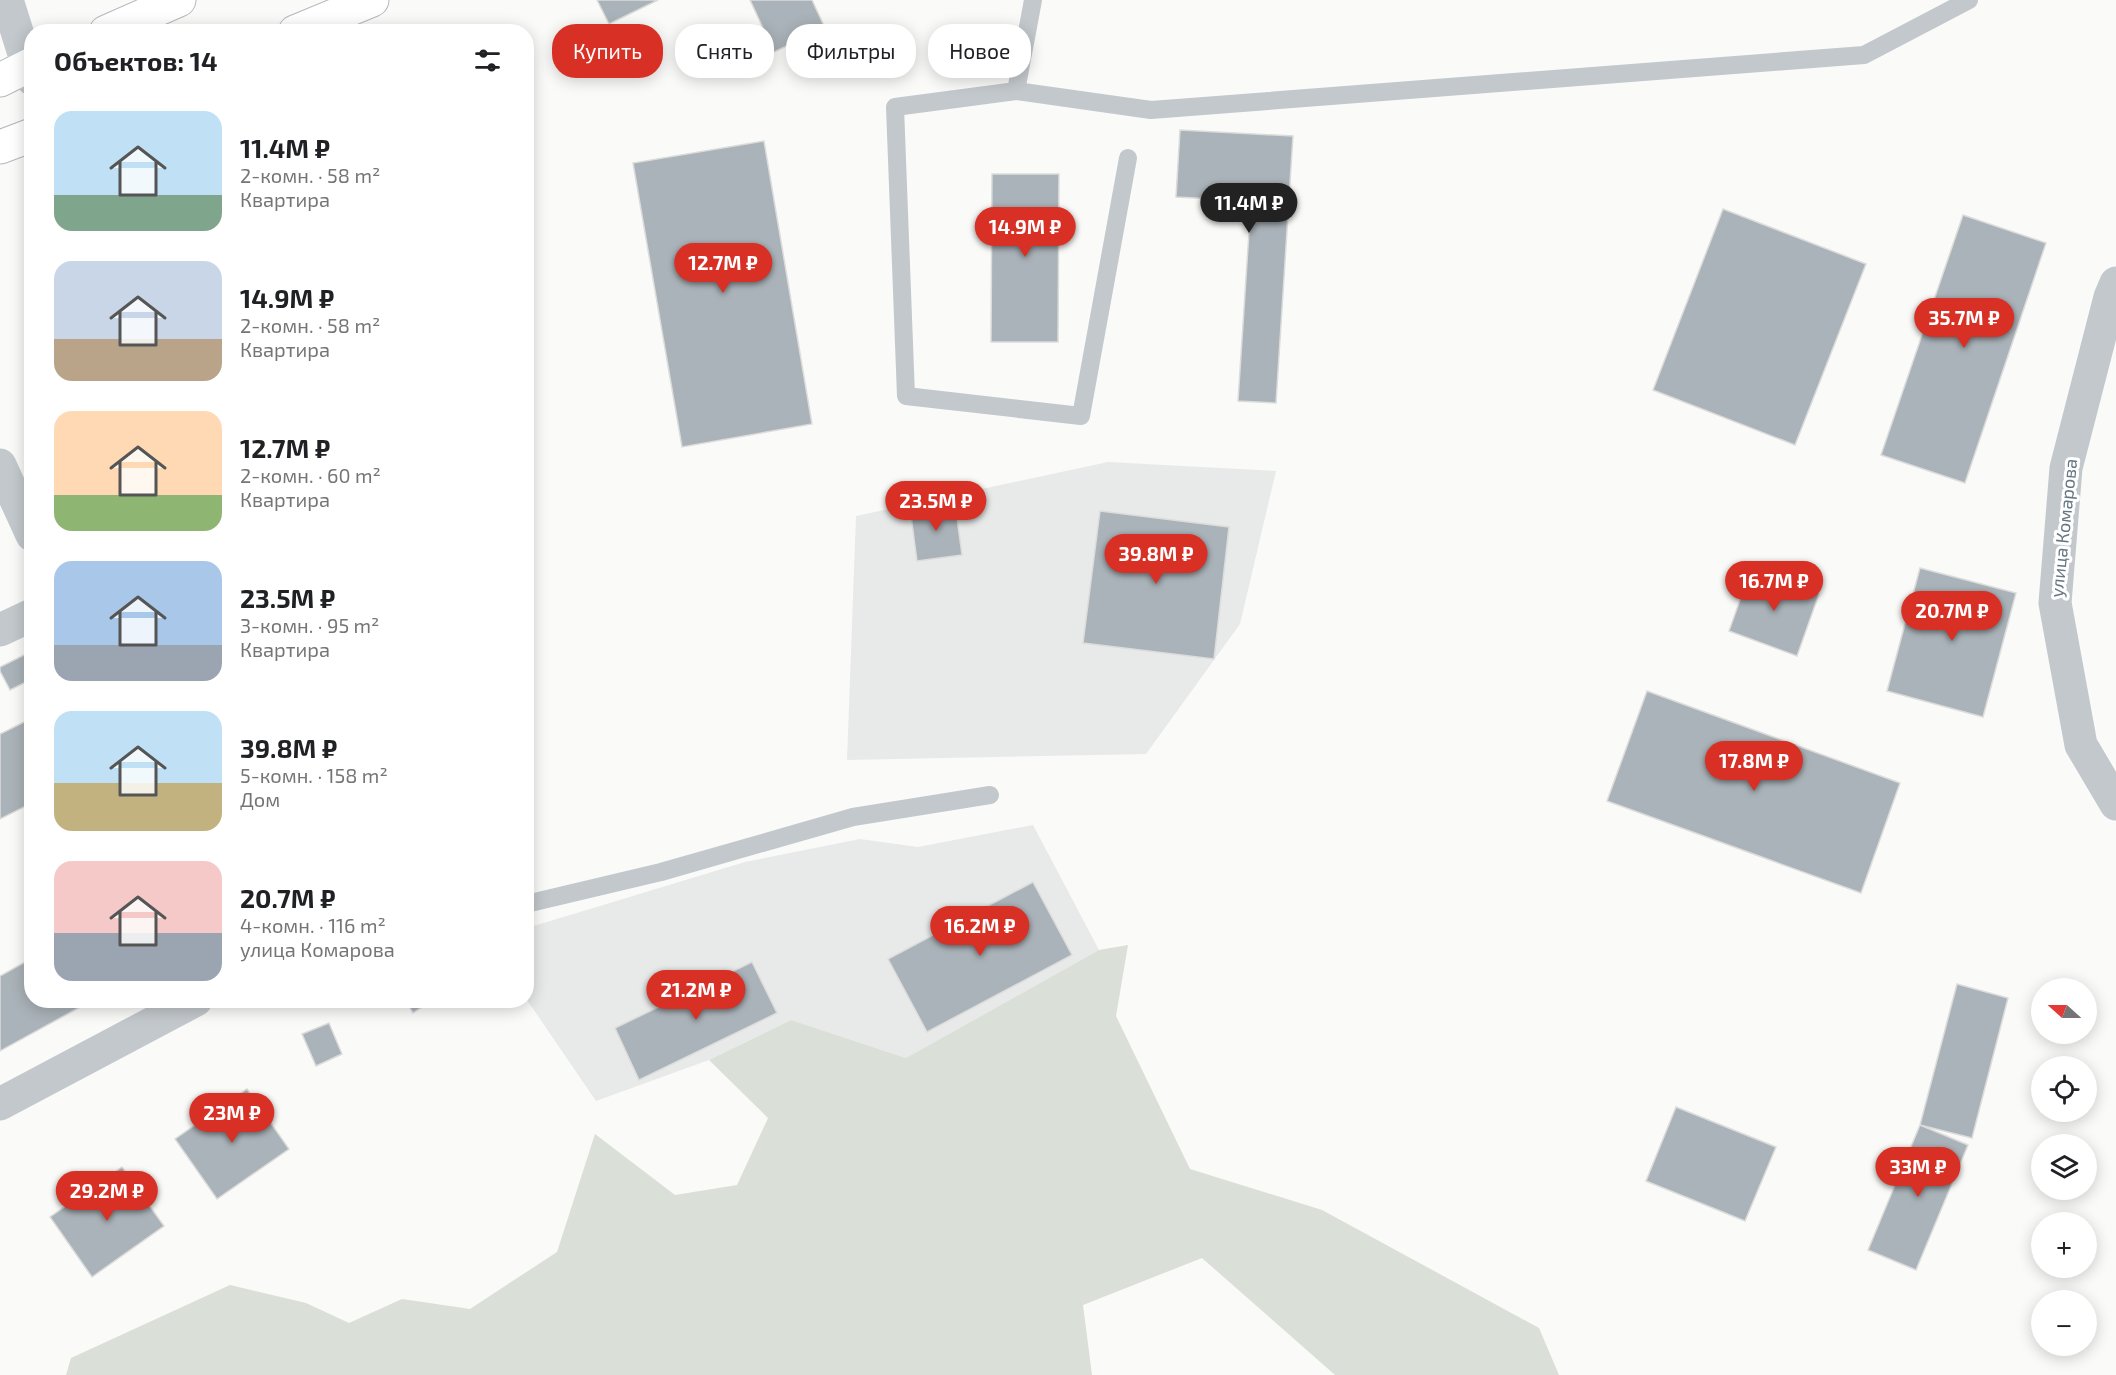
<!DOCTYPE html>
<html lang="ru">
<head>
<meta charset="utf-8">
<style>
  :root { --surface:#fff; --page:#f6f6f6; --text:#202124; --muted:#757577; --accent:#d93025 }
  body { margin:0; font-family:"Exo 2",sans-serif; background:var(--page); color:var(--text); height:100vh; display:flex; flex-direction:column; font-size:22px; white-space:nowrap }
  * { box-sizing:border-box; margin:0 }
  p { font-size:20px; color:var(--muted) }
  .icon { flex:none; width:33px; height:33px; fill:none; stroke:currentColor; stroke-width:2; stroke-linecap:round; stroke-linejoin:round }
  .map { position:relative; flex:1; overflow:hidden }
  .drawer { position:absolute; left:24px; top:24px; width:510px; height:984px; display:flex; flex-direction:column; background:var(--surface); border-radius:24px; box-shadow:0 3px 15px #0003 }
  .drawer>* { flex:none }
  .guide { position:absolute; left:552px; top:24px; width:570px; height:54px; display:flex; gap:12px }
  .needle { width:39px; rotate:291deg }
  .tools { position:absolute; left:2031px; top:978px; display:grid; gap:12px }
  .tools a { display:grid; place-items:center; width:66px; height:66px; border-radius:50%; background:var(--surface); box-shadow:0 3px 15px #0003; font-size:30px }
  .price { position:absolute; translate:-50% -51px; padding:0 14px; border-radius:21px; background:var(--accent); color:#fff; font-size:20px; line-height:39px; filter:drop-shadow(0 2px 3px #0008) }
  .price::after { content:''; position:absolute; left:50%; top:36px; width:18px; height:14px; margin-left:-9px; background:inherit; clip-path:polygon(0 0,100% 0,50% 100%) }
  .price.on { background:#222; color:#fff }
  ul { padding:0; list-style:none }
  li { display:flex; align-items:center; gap:18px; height:150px; padding:0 30px }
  li span { display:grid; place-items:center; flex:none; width:168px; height:120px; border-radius:18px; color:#555 }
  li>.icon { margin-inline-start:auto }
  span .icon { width:72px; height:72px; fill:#fffc; stroke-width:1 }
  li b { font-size:26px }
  h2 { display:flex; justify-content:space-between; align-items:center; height:72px; padding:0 30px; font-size:26px }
  .pill { padding:0 21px; border-radius:24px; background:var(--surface); box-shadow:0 3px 15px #0003; font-size:21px; line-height:54px }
  .pill.on { background:var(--accent); color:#fff }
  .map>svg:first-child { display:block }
</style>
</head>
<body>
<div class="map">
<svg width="2116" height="1375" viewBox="0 0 2116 1375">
  <rect width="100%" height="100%" fill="#fafaf8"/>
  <!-- built -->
  <path fill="#e8e9e9" d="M1108,462L1276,471L1240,624L1146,754L847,760L856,516Z
    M1033,825L1099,950L906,1058L791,1020L709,1060L596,1101L527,1000V928L745,862L860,839L918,847Z"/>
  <!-- green -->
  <path fill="#dadfd7" d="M1128,945L1116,1016L1190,1169L1322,1210L1539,1328L1559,1375H1335L1202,1258L1083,1305L1092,1375H66L71,1358L230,1285L306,1303L349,1323L402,1299L470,1309L557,1252L595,1134L675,1195L737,1185L768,1118L709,1060L791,1020L906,1058L1099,950Z"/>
  <!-- building -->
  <path fill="#aab3b9" stroke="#dcdcda" stroke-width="1.5" d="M597,0H658L609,24Z
    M750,0H812L825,28L774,52Z
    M1180,130L1293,136L1276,403L1238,401L1251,201L1176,197Z
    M764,141L812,424L682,447L633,163Z
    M992,174H1059L1058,342H991Z
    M1723,209L1866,264L1795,445L1653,390Z
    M1963,215L2046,243L1965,483L1881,455Z
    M955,503L962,555L917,561L910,508Z
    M1100,511L1229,527L1214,659L1083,643Z
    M1920,568L2016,593L1983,717L1887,691Z
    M1751,569L1819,594L1797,656L1729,631Z
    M32,651V679L10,690L0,671V667Z
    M1647,691L1900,783L1861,893L1607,801Z
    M32,718V803L0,819V734Z
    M1033,882L1072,955L927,1032L888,959Z
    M32,958V1000H93L0,1051V976Z
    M752,962L777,1013L639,1080L615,1028Z
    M1957,984L2008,998L1972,1138L1920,1125Z
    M405,1000H433L413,1013Z
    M329,1023L342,1054L316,1066L302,1034Z
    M247,1089L289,1149L217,1199L175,1139Z
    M1676,1107L1776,1147L1745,1221L1646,1181Z
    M1920,1125L1968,1145L1916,1270L1868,1250Z
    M122,1167L164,1226L92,1277L50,1217Z"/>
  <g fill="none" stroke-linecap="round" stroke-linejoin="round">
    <!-- trunk casing -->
    <g stroke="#b4b9bd" stroke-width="35">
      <path id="trunk" d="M106,32L179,0
        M295,32L372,0
        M0,80L32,64
        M0,147L32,135"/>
    </g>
    <!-- service -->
    <path stroke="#c3c8cc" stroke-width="18" d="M1016,91L1033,0
      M1128,158L1081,416L906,396L895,107L1016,91L1151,110L1864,55L1969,0
      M526,904L661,872L853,817L990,795"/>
    <!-- minor -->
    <path stroke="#c3c8cc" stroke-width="33" d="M2116,283L2110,297L2066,468L2055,603L2081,745L2116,804
      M0,465L32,535
      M0,630L32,615
      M0,1104L196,1000"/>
    <!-- tertiary -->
    <path stroke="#c3c8cc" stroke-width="33" d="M7,0L32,79"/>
    <!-- trunk -->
    <use href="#trunk" stroke="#fff" stroke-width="33"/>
  </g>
  <g text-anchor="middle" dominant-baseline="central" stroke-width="6" stroke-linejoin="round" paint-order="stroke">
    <!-- street labels -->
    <g font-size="18" fill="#657683" stroke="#fff">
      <text transform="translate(2063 528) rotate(-84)">улица Комарова</text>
    </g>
  </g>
</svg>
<div class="tools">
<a><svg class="needle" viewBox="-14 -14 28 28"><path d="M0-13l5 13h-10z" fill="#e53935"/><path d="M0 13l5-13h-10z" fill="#757577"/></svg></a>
<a><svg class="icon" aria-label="locate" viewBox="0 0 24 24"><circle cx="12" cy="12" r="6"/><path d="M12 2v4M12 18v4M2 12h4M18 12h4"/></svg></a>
<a><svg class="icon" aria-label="layers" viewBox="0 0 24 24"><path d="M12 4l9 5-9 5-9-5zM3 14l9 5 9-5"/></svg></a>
<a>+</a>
<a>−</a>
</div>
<b class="price on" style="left:1249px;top:234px">11.4M ₽</b>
<b class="price" style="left:1025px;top:258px">14.9M ₽</b>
<b class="price" style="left:723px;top:294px">12.7M ₽</b>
<b class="price" style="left:1964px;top:349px">35.7M ₽</b>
<b class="price" style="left:936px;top:532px">23.5M ₽</b>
<b class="price" style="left:1156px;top:585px">39.8M ₽</b>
<b class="price" style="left:1774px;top:612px">16.7M ₽</b>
<b class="price" style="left:1952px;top:642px">20.7M ₽</b>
<b class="price" style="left:1754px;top:792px">17.8M ₽</b>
<b class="price" style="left:980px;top:957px">16.2M ₽</b>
<b class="price" style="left:696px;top:1021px">21.2M ₽</b>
<b class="price" style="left:232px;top:1144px">23M ₽</b>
<b class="price" style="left:1918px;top:1198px">33M ₽</b>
<b class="price" style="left:107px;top:1222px">29.2M ₽</b>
<div class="guide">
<a class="pill on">Купить</a>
<a class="pill">Снять</a>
<a class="pill">Фильтры</a>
<a class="pill">Новое</a>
</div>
<section class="drawer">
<h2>Объектов: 14<svg class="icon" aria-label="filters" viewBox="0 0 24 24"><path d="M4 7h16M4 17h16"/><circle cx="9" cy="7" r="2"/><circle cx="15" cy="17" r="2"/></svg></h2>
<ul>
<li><span style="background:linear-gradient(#bfe0f5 70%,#7fa58c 0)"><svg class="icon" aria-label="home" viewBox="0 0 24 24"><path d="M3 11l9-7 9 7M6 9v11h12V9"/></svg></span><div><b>11.4M ₽</b><p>2-комн. · 58 m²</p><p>Квартира</p></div></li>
<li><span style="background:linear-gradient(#c9d6e8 65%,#b9a48a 0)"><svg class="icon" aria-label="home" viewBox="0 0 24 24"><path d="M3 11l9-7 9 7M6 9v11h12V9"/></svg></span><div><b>14.9M ₽</b><p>2-комн. · 58 m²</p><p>Квартира</p></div></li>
<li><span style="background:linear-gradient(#ffd9b3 70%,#8fb573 0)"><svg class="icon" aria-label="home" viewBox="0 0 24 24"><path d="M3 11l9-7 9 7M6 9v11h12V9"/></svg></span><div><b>12.7M ₽</b><p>2-комн. · 60 m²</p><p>Квартира</p></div></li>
<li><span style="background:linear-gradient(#a9c7e8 70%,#9aa5b1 0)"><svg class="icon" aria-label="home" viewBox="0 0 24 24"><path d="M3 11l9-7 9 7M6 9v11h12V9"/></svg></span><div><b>23.5M ₽</b><p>3-комн. · 95 m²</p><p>Квартира</p></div></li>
<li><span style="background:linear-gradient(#bfe0f5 60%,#c2b280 0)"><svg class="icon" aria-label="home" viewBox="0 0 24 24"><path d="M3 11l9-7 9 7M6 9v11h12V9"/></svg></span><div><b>39.8M ₽</b><p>5-комн. · 158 m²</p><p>Дом</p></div></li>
<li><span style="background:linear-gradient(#f6c9c9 60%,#9aa5b1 0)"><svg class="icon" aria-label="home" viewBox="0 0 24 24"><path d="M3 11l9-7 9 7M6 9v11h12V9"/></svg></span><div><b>20.7M ₽</b><p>4-комн. · 116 m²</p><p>улица Комарова</p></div></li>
</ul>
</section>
</div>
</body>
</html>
